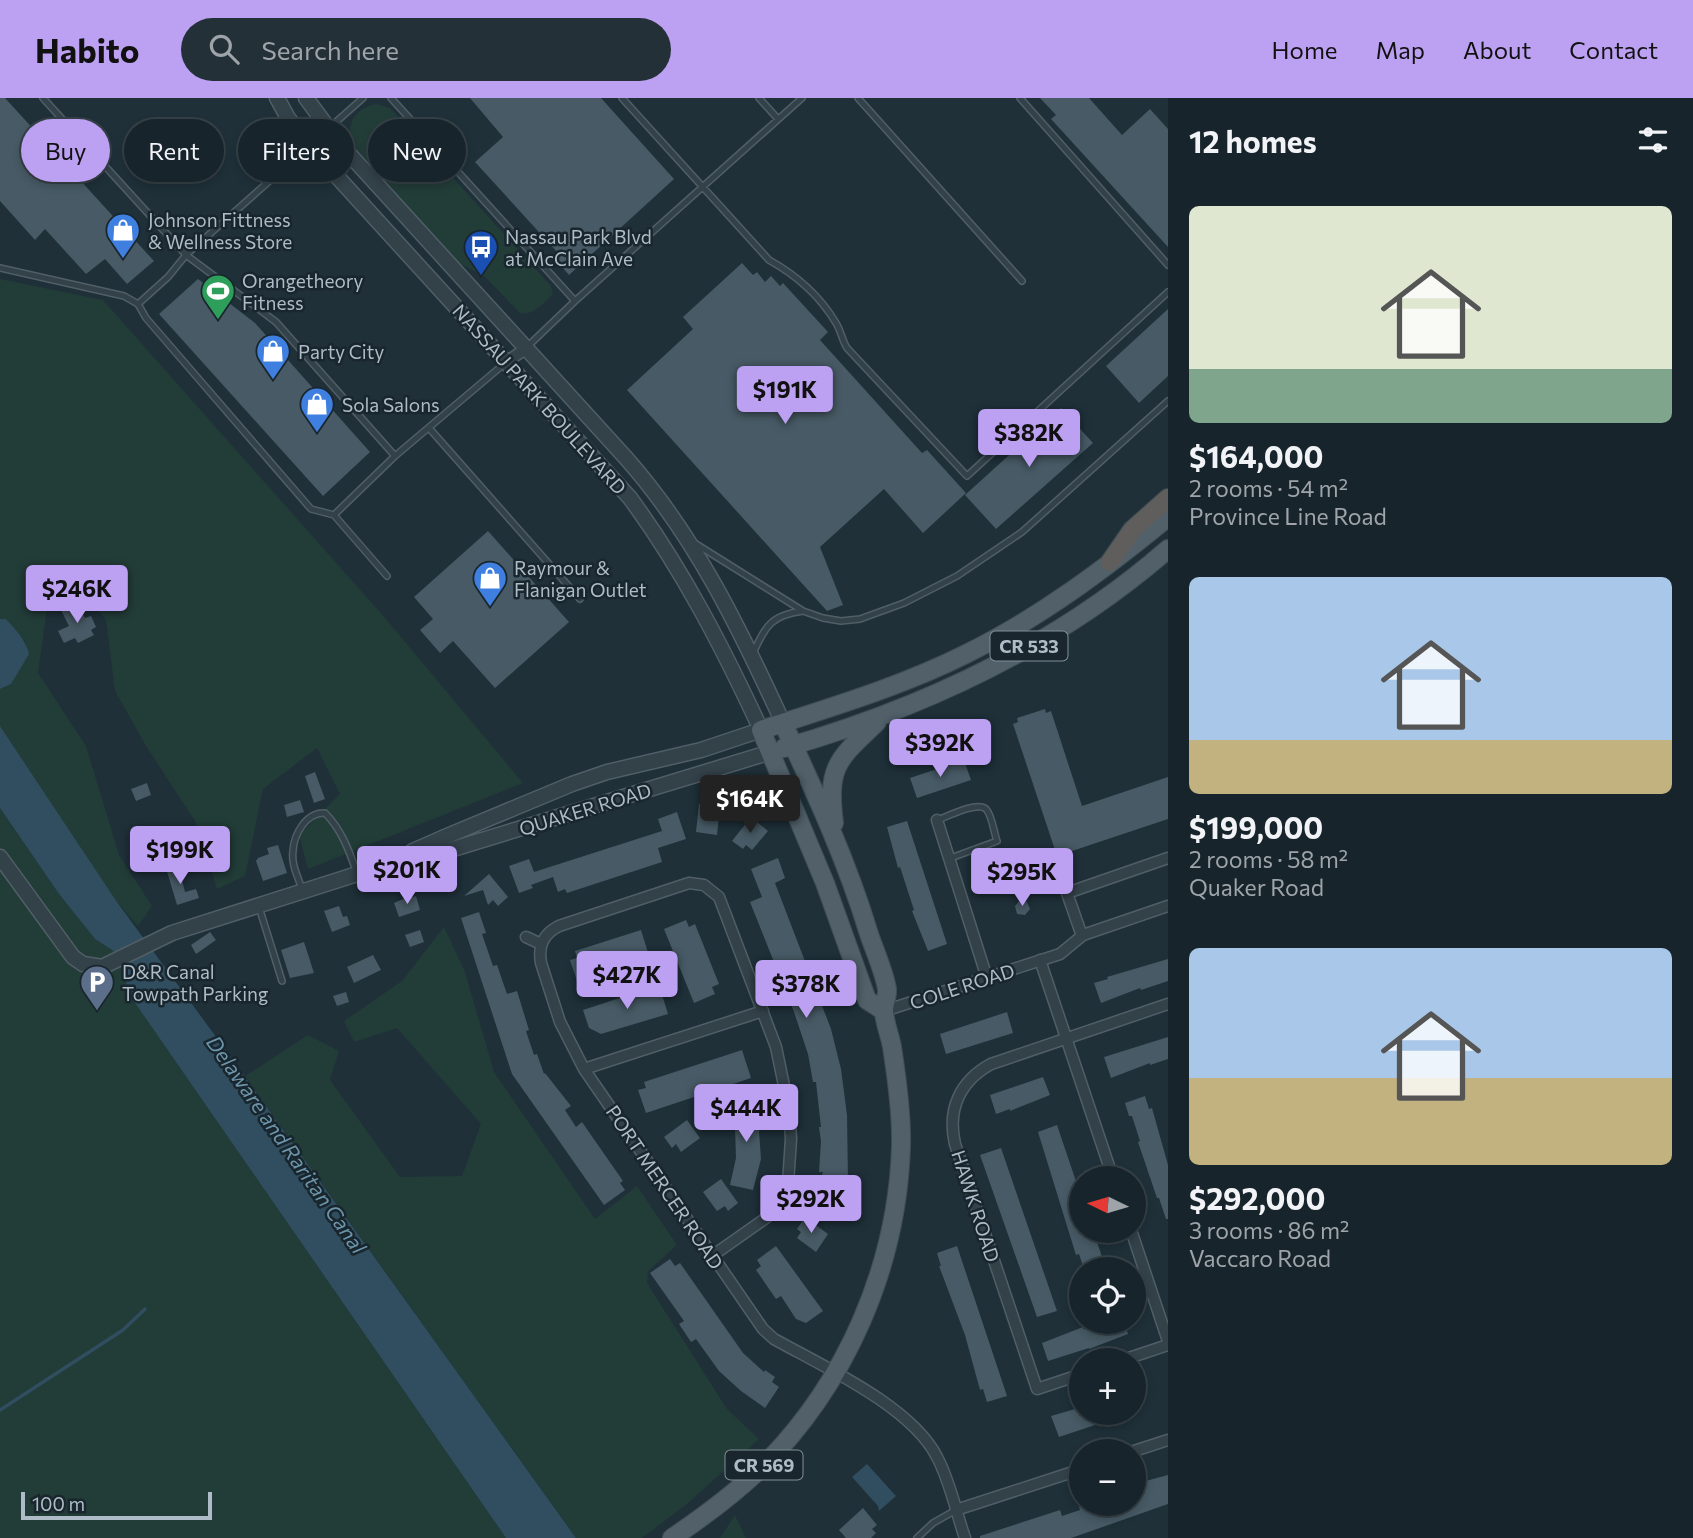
<!DOCTYPE html>
<html lang="en">
<head>
<meta charset="utf-8">
<style>
  :root { --surface:#17242b; --page:#243037; --text:#f1f3f6; --muted:#9ea4a9; --line:#364147; --accent:#bca0f2 }
  body { margin:0; font-family:Commissioner,sans-serif; background:var(--page); color:var(--text); height:100vh; display:flex; flex-direction:column; font-size:26px; white-space:nowrap }
  * { box-sizing:border-box; margin:0 }
  p { font-size:23px; color:var(--muted) }
  .icon { flex:none; width:38px; height:38px; fill:none; stroke:currentColor; stroke-width:2; stroke-linecap:round; stroke-linejoin:round }
  .map { position:relative; flex:1; overflow:hidden }
  .panel { display:flex; flex-direction:column; background:var(--surface); width:525px }
  .panel>* { flex:none }
  .hud { position:absolute; left:21px; top:21px; width:665px; height:63px; display:flex; gap:14px }
  .needle { width:46px; rotate:275deg }
  .buttons { position:absolute; left:1069px; top:1068px; display:grid; gap:14px }
  .buttons a { display:grid; place-items:center; width:77px; height:77px; border-radius:50%; background:var(--surface); box-shadow:0 4px 10px #0003,0 0 0 2px var(--line); font-size:35px }
  .scale { position:absolute; left:21px; bottom:18px; width:191px; box-sizing:border-box; padding-left:7px; border:4px solid #adbcc6; border-top:0; font-size:19px; line-height:24px; white-space:nowrap; color:#adbcc6; -webkit-text-stroke:5px #19262d; paint-order:stroke }
  .price { position:absolute; translate:-50% -60px; padding:0 16px; border-radius:7px; background:var(--accent); color:#111; font-size:23px; line-height:46px; filter:drop-shadow(0 2px 4px #0008) }
  .price::after { content:''; position:absolute; left:50%; top:42px; width:21px; height:16px; margin-left:-10px; background:inherit; clip-path:polygon(0 0,100% 0,50% 100%) }
  .price.on { background:#222; color:#fff }
  ul { padding:0; list-style:none }
  li { display:grid; align-content:center; gap:14px; height:371px; padding:0 21px }
  li span { display:grid; place-items:center; height:217px; border-radius:10px; color:#555 }
  li>.icon { margin-inline-start:auto }
  span .icon { width:126px; height:126px; fill:#fffc; stroke-width:1 }
  li b { font-size:30px }
  h2 { display:flex; justify-content:space-between; align-items:center; height:84px; padding:0 21px; font-size:30px }
  .chip { padding:0 24px; border-radius:32px; background:var(--surface); box-shadow:0 4px 10px #0003,0 0 0 2px var(--line); font-size:24px; line-height:63px }
  .chip.on { background:var(--accent); color:#111 }
  header { display:flex; align-items:center; gap:42px; box-sizing:border-box; height:98px; padding:0 35px; background:var(--accent); color:#111 }
  header strong { font-size:33px }
  nav { display:flex; gap:38px; margin-inline-start:auto; font-size:24px }
  .search { width:490px; height:63px; background:var(--page); display:flex; align-items:center; gap:18px; box-sizing:border-box; padding:0 24px; border-radius:38px; color:var(--muted); font-size:26px }
  main { display:flex; flex:1; min-height:0 }
  .map>svg:first-child { display:block }
</style>
</head>
<body>
<header>
<strong>Habito</strong>
<div class="search"><svg class="icon" aria-label="search" viewBox="0 0 24 24"><circle cx="10" cy="10" r="6"/><path d="M15 15l6 6"/></svg>Search here</div>
<nav><a>Home</a><a>Map</a><a>About</a><a>Contact</a></nav>
</header>
<main>
<div class="map">
<svg width="1168" height="1440" viewBox="0 0 1168 1440">
  <rect width="100%" height="100%" fill="#1f3039"/>
  <!-- green -->
  <path fill="#223c38" d="M376,6L390,10L551,188L553,196C543,205 534,218 520,215L478,172L476,174L457,164L352,46C345,26 356,10 376,6Z
    M0,181L103,202L386,521L523,685L308,771L299,737L340,696L317,650L263,691L245,778L217,791L195,723L146,648L115,593L106,522L76,487L47,510L38,575L86,648L119,757L152,808L138,828L117,804L0,628V591L11,586L26,545L6,521H0Z
    M0,710L59,796L95,841L112,852L127,874L126,892L506,1440H0Z
    M444,829L465,874L494,974L595,1121L637,1088L677,1147L648,1173L647,1185L727,1311L759,1341L687,1406L642,1440H576L245,978L308,937L339,953L330,982L400,1079L462,1078L481,1026L397,930L354,944L344,923L402,883Z
    M735,1417L746,1440H720Z"/>
  <!-- water -->
  <path fill="#304e5f" d="M0,521H6C16,532 26,542 29,556L11,586L0,591Z
    M0,628L117,804L233,962L576,1440H506L126,892L127,874L112,852L95,841L59,796L0,710Z
    M867,1366L896,1398L879,1413L878,1408L852,1379Z"/>
  <g fill="none" stroke-linecap="round" stroke-linejoin="round">
    <!-- stream -->
    <path stroke="#304e5f" stroke-width="3.5" d="M0,1312L123,1232L145,1211"/>
  </g>
  <!-- building -->
  <path fill="#475a65" d="M0,0H5L154,163L127,186L105,161L86,176L45,131L35,142L0,103Z
    M470,0H601L674,81L569,177L553,159L558,155L475,64L503,39Z
    M1040,0H1089L1122,37L1150,11L1168,31V149L1051,21L1056,17Z
    M742,165L753,177L757,174L765,184L771,178L780,188L783,185L828,234L820,242L922,355L927,352L966,395L923,435L884,391L820,449L843,507L827,513L627,292L693,231L683,219Z
    M198,181L255,225L370,354L323,398L159,216Z
    M1168,211V278L1139,305L1106,268Z
    M1061,310L1093,345L996,431L965,397Z
    M488,433L569,524L495,590L453,543L440,555L420,532L433,521L414,499Z
    M77,504L85,520L91,518L96,529L91,532L94,537L78,545L75,540L64,545L58,533L69,528L61,512Z
    M1045,611L1046,615L1051,613L1082,708L1168,679V721L1057,758L1013,626L1018,624L1017,620Z
    M964,662L971,682L917,700L910,680Z
    M315,674L325,701L314,705L305,678Z
    M147,685L151,697L136,703L131,691Z
    M300,702L304,714L287,719L284,707Z
    M699,706L720,708L717,737L696,734Z
    M677,714L686,741L658,750L662,764L567,795L565,791L558,794L553,779L531,787L533,790L519,795L509,768L529,761L534,774L662,733L658,721Z
    M751,719L768,733L752,752L746,747L743,751L732,743Z
    M907,723L947,846L928,853L912,813L914,812L900,769L898,770L887,729Z
    M158,731L161,739L180,731L185,743L157,754L149,735Z
    M278,747L287,775L263,783L256,763L258,760L269,756L267,750Z
    M778,760L785,780L775,785L831,931L841,971L847,1017L848,1083L820,1082L823,1074H819L821,1043L819,1029H821L816,984H813L808,956L794,914L750,804L762,799L751,771Z
    M178,766L185,794L196,791L199,800L177,807L166,770Z
    M489,776L508,799L498,808L493,802L488,807L483,792L464,798Z
    M410,798V800L416,798L420,812L399,819L394,805Z
    M1020,802L1027,804L1030,811L1025,817L1017,816L1015,808Z
    M339,808L343,819L347,818L350,827L332,834L324,813Z
    M479,814L486,835L482,836L493,868L497,867L507,896L517,893L529,932L526,933L534,957L537,956L544,976L545,975L571,1008L565,1012L576,1029L582,1024L623,1083L620,1085L625,1092L604,1107L512,976L461,820Z
    M686,822L689,829L695,826L719,886L712,889L715,896L694,905L664,831Z
    M420,832L424,844L410,849L405,837Z
    M641,832L650,861L577,883L570,862L577,860L575,853Z
    M210,834L216,842L196,856L191,847Z
    M304,844L314,875L290,880L281,852Z
    M373,857L381,872L354,885L347,869Z
    M1168,861V883L1141,892L1140,890L1101,905L1094,885L1108,881L1107,879Z
    M659,887L668,916L601,936L589,930L583,912Z
    M346,894L349,904L337,908L333,898Z
    M1007,914L1013,935L946,956L940,936Z
    M1168,939V961L1150,967V965L1111,980L1104,959Z
    M742,952L751,980L646,1015L638,992L646,990L644,984Z
    M1043,979L1050,997L1010,1013V1011L996,1016L990,997Z
    M1145,998L1149,1011L1152,1010L1168,1067V1121H1166L1159,1100H1157L1138,1044L1140,1043L1132,1018H1129L1125,1005Z
    M757,1005L761,1061L753,1092L730,1087L736,1060L735,1030H730L727,1008Z
    M687,1022L700,1040L681,1054L676,1046L672,1050L664,1039Z
    M1057,1027L1082,1101V1132H1093L1106,1171H1084L1079,1156L1076,1157L1038,1034Z
    M1001,1050L1057,1213L1037,1219L980,1057Z
    M721,1081L738,1105L728,1113L725,1108L717,1113L703,1094Z
    M816,1092L844,1102L838,1121L811,1111L816,1104L812,1103Z
    M805,1119L828,1136L816,1154L797,1140L801,1134L797,1131Z
    M776,1148L823,1213L806,1225L796,1221L781,1198L776,1201L756,1172L761,1168L757,1162Z
    M957,1148L1007,1298L987,1304L983,1291L980,1292L965,1237L939,1168H941L937,1155Z
    M670,1161L675,1168L680,1165L743,1255L764,1274L765,1272L775,1279L772,1284L779,1289L765,1310L741,1293L719,1273L696,1241L691,1244L679,1226L684,1223L650,1175Z
    M1106,1223H1124L1128,1236L1089,1251V1250L1048,1263L1042,1245L1083,1229V1231Z
    M1082,1309V1314L1131,1315L1059,1339L1051,1318Z
    M1168,1377V1406L1077,1438L1071,1440H980V1438L1060,1412L1062,1418L1080,1412L1079,1409L1083,1407V1405H1134V1390L1140,1388L1138,1385Z
    M863,1410L877,1427L872,1431L876,1435L871,1440H846L839,1432Z"/>
  <g fill="none" stroke-linecap="round" stroke-linejoin="round">
    <!-- service casing -->
    <g stroke="#505f67" stroke-width="8">
      <path id="service" d="M43,0L186,157L276,224L395,358
        M391,0L575,203
        M622,0L769,162C796,177 820,198 836,225C841,233 842,242 847,250L967,378L1168,194
        M759,0L778,21
        M858,0L1022,183
        M1020,0L1168,167
        M0,170L124,198L138,206L168,179L186,157L363,0
        M138,206L146,220L311,411L334,417L387,478
        M527,249L575,203L802,0
        M429,330L580,501
        M334,417L395,358L504,266
        M696,446L803,513L823,520L841,523L860,521L904,505L957,478L1022,434L1168,303
        M753,555C766,528 771,517 803,513
        M938,722C948,718 977,703 986,711C992,717 994,735 997,743L948,761
        M302,791C298,779 291,766 293,753C294,736 306,714 325,715C341,731 349,752 356,773
        M259,809L282,883
        M917,1440L933,1425L956,1412"/>
    </g>
    <!-- minor casing -->
    <g stroke="#505f67" stroke-width="13">
      <path id="minor" d="M506,264L527,250
        M937,722L987,880
        M1082,838L1067,795L1168,760
        M526,839L541,846
        M1040,862L1113,1080
        M884,913L1060,856L1083,837L1168,808
        M584,971L763,913
        M1131,1132L1168,1243
        M712,1158L766,1120L776,1110L788,1085L791,1041L789,1012L776,949L719,799L704,787L689,785L559,828C543,836 538,848 541,865L560,924L584,971L763,1231L774,1241C824,1269 911,1308 937,1359C950,1383 956,1414 965,1440
        M1123,1262L1168,1247
        M1082,1276L1037,1291L955,1046C947,1011 960,983 991,966L1168,906
        M1134,1353L1168,1342
        M956,1412L1082,1371"/>
    </g>
    <!-- tertiary casing -->
    <g stroke="#505f67" stroke-width="17">
      <path id="tertiary" d="M277,0L288,20L321,61L630,400C683,472 724,552 761,632L701,652L607,674L572,686L447,738L413,753L398,763
        M306,0L340,46L626,360C695,438 740,531 783,625
        M0,759L73,859L83,866L102,869L172,835L398,763L420,761L771,654"/>
    </g>
    <!-- primary casing -->
    <g stroke="#3f4d56" stroke-width="20">
      <path id="primary" d="M784,650C923,610 1058,547 1168,451
        M834,725C827,668 837,662 877,624
        M884,913L867,902L825,785L761,632C831,609 900,589 966,556C1039,520 1105,471 1168,419
        M672,1440C703,1419 733,1397 760,1371C846,1287 897,1169 901,1049C902,1016 897,981 892,949C890,937 884,924 884,912C884,905 888,898 887,891C884,873 875,854 869,836C847,763 815,694 783,625"/>
    </g>
    <!-- trunk casing -->
    <g stroke="#3d4c53" stroke-width="20">
      <path id="trunk" d="M1110,464L1132,432L1168,400"/>
    </g>
    <!-- service -->
    <use href="#service" stroke="#334149" stroke-width="5"/>
    <!-- minor -->
    <use href="#minor" stroke="#334149" stroke-width="10"/>
    <!-- tertiary -->
    <use href="#tertiary" stroke="#334149" stroke-width="14"/>
    <!-- primary -->
    <use href="#primary" stroke="#516069" stroke-width="18"/>
    <!-- trunk -->
    <use href="#trunk" stroke="#605e5c" stroke-width="18"/>
  </g>
  <!-- icons -->
  <defs>
    <g id="shop-pin" transform="scale(1.75)"><path d="M0 17L-7.5 6A9.5 9.5 0 1 1 7.5 6Z" fill="#3f7fe0" stroke="#19262d"/><path d="M-5-2.5h2.3a2.7 3.5 0 0 1 5.4 0H5L5.5 6h-11ZM-1.5-2.5h3a1.5 2.3 0 0 0-3 0Z" fill="#fff"/></g>
    <g id="bus-pin" transform="scale(1.75)"><path d="M0 17L-7.5 6A9.5 9.5 0 1 1 7.5 6Z" fill="#1a4fb4" stroke="#19262d"/><path d="M-5-6H5V4H4V6H2V4H-2V6H-4V4H-5ZM-3.5-4V0h7V-4ZM-3.5 1.2v1.5H-2V1.2ZM2 1.2v1.5H3.5V1.2Z" fill="#fff"/></g>
    <g id="stadium-pin" transform="scale(1.75)"><path d="M0 17L-7.5 6A9.5 9.5 0 1 1 7.5 6Z" fill="#2e9e5b" stroke="#19262d"/><path d="M0-5a6.5 5 0 1 0 0 10a6.5 5 0 1 0 0-10ZM-3.5-1.8h7v3.6h-7Z" fill="#fff"/></g>
    <g id="parking-pin" transform="scale(1.75)"><path d="M0 17L-7.5 6A9.5 9.5 0 1 1 7.5 6Z" fill="#5c6f8a" stroke="#19262d"/><path d="M-3.5-5.5H1a3.5 3.5 0 0 1 0 7H-1V5.5H-3.5ZM-1-3.4V-.6H.8a1.4 1.4 0 0 0 0-2.8Z" fill="#fff"/></g>
  </defs>
  <g fill-rule="evenodd">
    <use href="#shop-pin" x="123" y="132"/>
    <use href="#bus-pin" x="481" y="149"/>
    <use href="#stadium-pin" x="218" y="193"/>
    <use href="#shop-pin" x="273" y="253"/>
    <use href="#shop-pin" x="317" y="306"/>
    <use href="#shop-pin" x="490" y="480"/>
    <use href="#parking-pin" x="97" y="884"/>
  </g>
  <g text-anchor="middle" dominant-baseline="central" stroke-width="5" stroke-linejoin="round" paint-order="stroke">
    <!-- shield labels -->
    <g fill="#19262d" stroke="#818f98" stroke-width="2">
      <rect x="990.5" y="533.5" width="77" height="29" rx="5"/>
      <rect x="725.5" y="1352.5" width="77" height="29" rx="5"/>
    </g>
    <g font-size="18" font-weight="bold" fill="#adbcc6">
      <text x="1029" y="548">CR 533</text>
      <text x="764" y="1367">CR 569</text>
    </g>
    <!-- poi labels -->
    <g font-size="19" fill="#adbcc6" stroke="#19262d" text-anchor="start">
      <text x="148" y="121">Johnson Fittness<tspan x="148" dy="22">&amp; Wellness Store</tspan></text>
      <text x="505" y="138">Nassau Park Blvd<tspan x="505" dy="22">at McClain Ave</tspan></text>
      <text x="242" y="182">Orangetheory<tspan x="242" dy="22">Fitness</tspan></text>
      <text x="298" y="253">Party City</text>
      <text x="342" y="306">Sola Salons</text>
      <text x="514" y="469">Raymour &amp;<tspan x="514" dy="22">Flanigan Outlet</tspan></text>
      <text x="122" y="873">D&amp;R Canal<tspan x="122" dy="22">Towpath Parking</tspan></text>
    </g>
    <!-- street labels -->
    <g font-size="19" fill="#adbcc6" stroke="#19262d">
      <text transform="translate(540 301) rotate(48)">NASSAU PARK BOULEVARD</text>
      <text transform="translate(585 711) rotate(-17)">QUAKER ROAD</text>
      <text transform="translate(962 888) rotate(-18)">COLE ROAD</text>
      <text transform="translate(665 1089) rotate(56)">PORT MERCER ROAD</text>
      <text transform="translate(976 1108) rotate(72)">HAWK ROAD</text>
    </g>
    <!-- water labels -->
    <g font-size="21" font-style="italic" fill="#6c95ab" stroke="#19262d">
      <text transform="translate(287 1046) rotate(55)">Delaware and Raritan Canal</text>
    </g>
  </g>
</svg>
<div class="buttons">
<a><svg class="needle" viewBox="-14 -14 28 28"><path d="M0-13l5 13h-10z" fill="#e53935"/><path d="M0 13l5-13h-10z" fill="#9ea4a9"/></svg></a>
<a><svg class="icon" aria-label="locate" viewBox="0 0 24 24"><circle cx="12" cy="12" r="6"/><path d="M12 2v4M12 18v4M2 12h4M18 12h4"/></svg></a>
<a>+</a>
<a>−</a>
</div>
<div class="scale">100 m</div>
<b class="price" style="left:785px;top:328px">$191K</b>
<b class="price" style="left:1029px;top:371px">$382K</b>
<b class="price" style="left:77px;top:527px">$246K</b>
<b class="price" style="left:940px;top:681px">$392K</b>
<b class="price on" style="left:750px;top:737px">$164K</b>
<b class="price" style="left:180px;top:788px">$199K</b>
<b class="price" style="left:407px;top:808px">$201K</b>
<b class="price" style="left:1022px;top:810px">$295K</b>
<b class="price" style="left:627px;top:913px">$427K</b>
<b class="price" style="left:806px;top:922px">$378K</b>
<b class="price" style="left:746px;top:1046px">$444K</b>
<b class="price" style="left:811px;top:1137px">$292K</b>
<div class="hud">
<a class="chip on">Buy</a>
<a class="chip">Rent</a>
<a class="chip">Filters</a>
<a class="chip">New</a>
</div>
</div>
<section class="panel">
<h2>12 homes<svg class="icon" aria-label="filters" viewBox="0 0 24 24"><path d="M4 7h16M4 17h16"/><circle cx="9" cy="7" r="2"/><circle cx="15" cy="17" r="2"/></svg></h2>
<ul>
<li><span style="background:linear-gradient(#dfe7d0 75%,#7fa58c 0)"><svg class="icon" aria-label="home" viewBox="0 0 24 24"><path d="M3 11l9-7 9 7M6 9v11h12V9"/></svg></span><div><b>$164,000</b><p>2 rooms · 54 m²</p><p>Province Line Road</p></div></li>
<li><span style="background:linear-gradient(#a9c7e8 75%,#c2b280 0)"><svg class="icon" aria-label="home" viewBox="0 0 24 24"><path d="M3 11l9-7 9 7M6 9v11h12V9"/></svg></span><div><b>$199,000</b><p>2 rooms · 58 m²</p><p>Quaker Road</p></div></li>
<li><span style="background:linear-gradient(#a9c7e8 60%,#c2b280 0)"><svg class="icon" aria-label="home" viewBox="0 0 24 24"><path d="M3 11l9-7 9 7M6 9v11h12V9"/></svg></span><div><b>$292,000</b><p>3 rooms · 86 m²</p><p>Vaccaro Road</p></div></li>
</ul>
</section>
</main>
</body>
</html>
